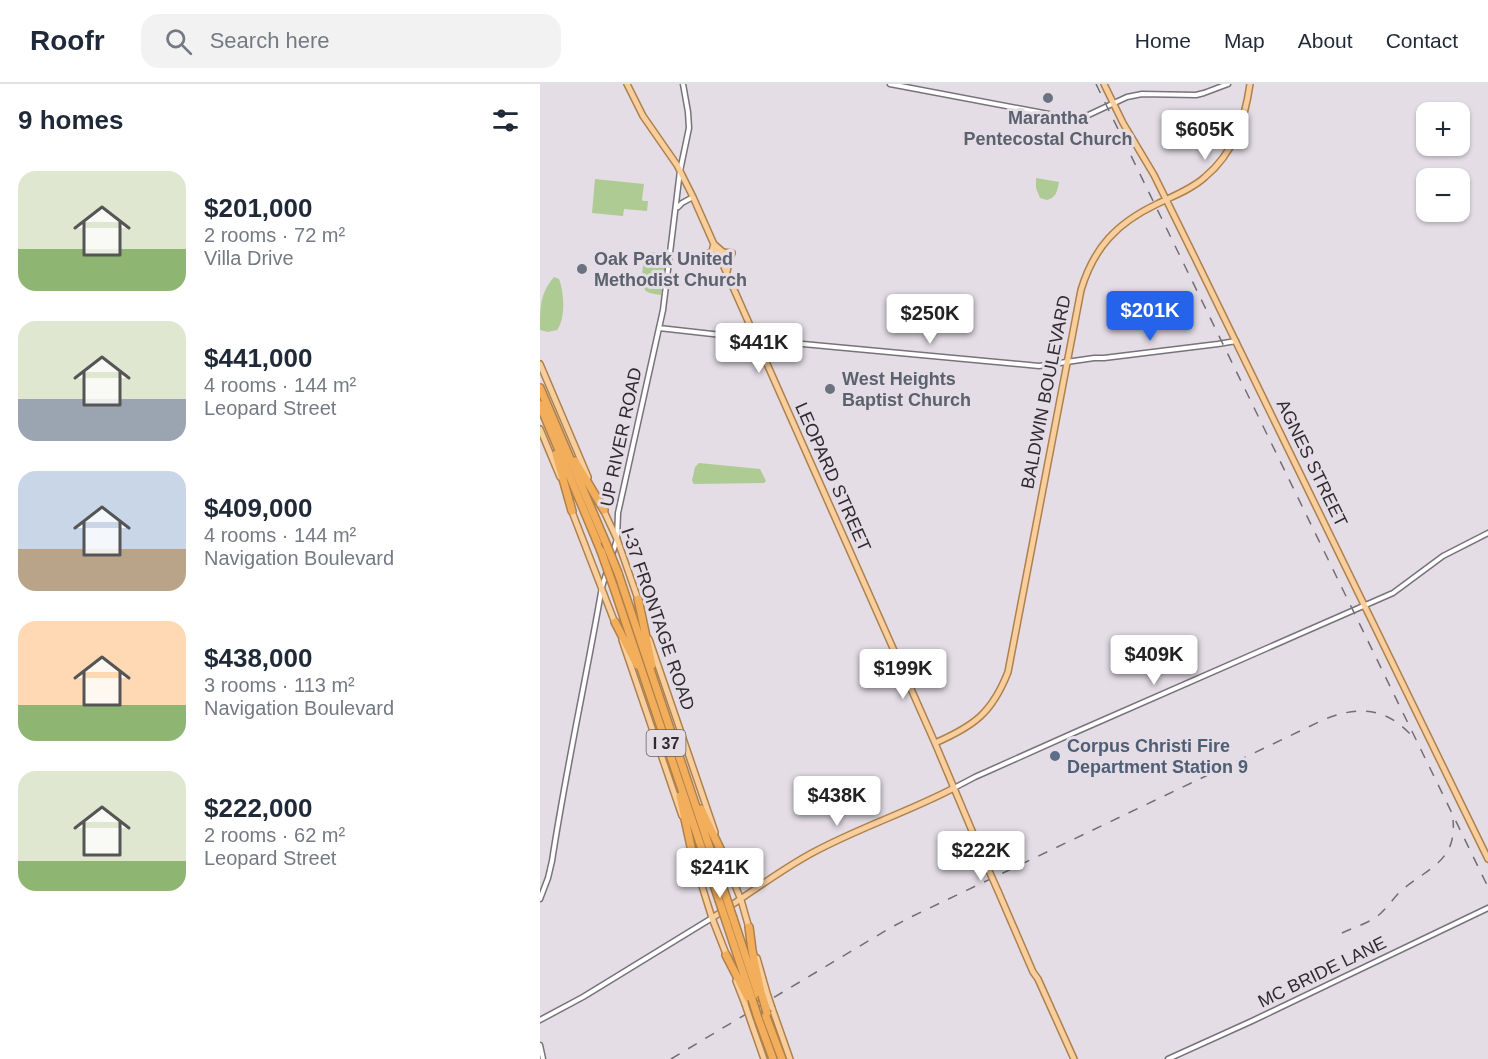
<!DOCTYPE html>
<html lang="en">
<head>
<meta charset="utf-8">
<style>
  :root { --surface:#fff; --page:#f2f2f3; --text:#1f2937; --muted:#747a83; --line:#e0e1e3; --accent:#2563eb }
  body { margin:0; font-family:Arial,sans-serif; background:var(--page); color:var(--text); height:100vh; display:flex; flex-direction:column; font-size:22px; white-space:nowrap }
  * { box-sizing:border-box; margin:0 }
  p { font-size:20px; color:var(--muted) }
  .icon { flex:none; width:33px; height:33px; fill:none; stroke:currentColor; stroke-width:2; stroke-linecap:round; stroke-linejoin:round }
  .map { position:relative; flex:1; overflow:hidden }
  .panel { display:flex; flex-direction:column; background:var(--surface); width:540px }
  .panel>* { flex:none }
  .controls { position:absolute; left:876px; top:18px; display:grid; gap:12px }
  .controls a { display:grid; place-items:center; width:54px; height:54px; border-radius:12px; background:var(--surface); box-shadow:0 2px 4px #0004; font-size:30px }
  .price { position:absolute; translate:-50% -51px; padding:0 14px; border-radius:6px; background:#fff; color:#222; font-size:20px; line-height:39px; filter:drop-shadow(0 2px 3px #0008) }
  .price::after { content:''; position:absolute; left:50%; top:36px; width:18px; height:14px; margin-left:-9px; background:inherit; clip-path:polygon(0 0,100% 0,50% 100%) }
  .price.current { background:var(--accent); color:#fff }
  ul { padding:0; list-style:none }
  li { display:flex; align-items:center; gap:18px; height:150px; padding:0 18px }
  li span { display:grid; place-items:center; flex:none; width:168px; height:120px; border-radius:18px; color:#555 }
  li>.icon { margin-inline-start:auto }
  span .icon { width:72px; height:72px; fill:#fffc; stroke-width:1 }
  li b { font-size:26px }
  h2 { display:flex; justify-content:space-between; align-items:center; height:72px; padding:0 18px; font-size:26px }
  header { display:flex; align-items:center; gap:36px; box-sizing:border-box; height:84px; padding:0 30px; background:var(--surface); border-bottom:2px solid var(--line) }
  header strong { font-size:28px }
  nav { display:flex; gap:33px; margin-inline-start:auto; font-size:21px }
  .search { width:420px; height:54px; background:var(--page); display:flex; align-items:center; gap:15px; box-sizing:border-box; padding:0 21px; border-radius:18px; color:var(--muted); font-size:22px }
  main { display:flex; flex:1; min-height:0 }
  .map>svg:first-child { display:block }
</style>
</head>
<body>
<header>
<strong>Roofr</strong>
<div class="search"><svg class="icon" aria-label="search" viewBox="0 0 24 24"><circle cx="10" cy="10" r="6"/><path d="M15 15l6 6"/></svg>Search here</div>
<nav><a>Home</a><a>Map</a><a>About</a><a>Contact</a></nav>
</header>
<main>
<section class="panel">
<h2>9 homes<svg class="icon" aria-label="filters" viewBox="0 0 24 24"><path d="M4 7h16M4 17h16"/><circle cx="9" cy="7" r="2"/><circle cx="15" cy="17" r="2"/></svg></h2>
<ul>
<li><span style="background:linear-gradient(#dfe7d0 65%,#8fb573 0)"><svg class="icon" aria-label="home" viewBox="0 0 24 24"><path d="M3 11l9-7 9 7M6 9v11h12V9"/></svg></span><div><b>$201,000</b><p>2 rooms · 72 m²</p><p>Villa Drive</p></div></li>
<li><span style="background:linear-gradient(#dfe7d0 65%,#9aa5b1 0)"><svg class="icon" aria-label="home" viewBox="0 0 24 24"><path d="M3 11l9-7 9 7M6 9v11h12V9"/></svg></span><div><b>$441,000</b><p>4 rooms · 144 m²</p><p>Leopard Street</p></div></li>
<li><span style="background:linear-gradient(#c9d6e8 65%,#b9a48a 0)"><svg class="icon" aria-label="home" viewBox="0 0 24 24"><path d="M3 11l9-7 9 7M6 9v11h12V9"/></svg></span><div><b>$409,000</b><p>4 rooms · 144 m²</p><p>Navigation Boulevard</p></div></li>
<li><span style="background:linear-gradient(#ffd9b3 70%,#8fb573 0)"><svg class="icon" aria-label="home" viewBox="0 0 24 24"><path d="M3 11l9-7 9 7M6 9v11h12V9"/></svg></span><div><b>$438,000</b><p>3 rooms · 113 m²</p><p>Navigation Boulevard</p></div></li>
<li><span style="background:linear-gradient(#dfe7d0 75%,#8fb573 0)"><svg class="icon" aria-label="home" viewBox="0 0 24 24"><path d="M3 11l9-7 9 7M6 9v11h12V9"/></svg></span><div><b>$222,000</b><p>2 rooms · 62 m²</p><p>Leopard Street</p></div></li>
</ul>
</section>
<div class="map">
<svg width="948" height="975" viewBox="0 0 948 975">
  <rect width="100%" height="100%" fill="#e4dde6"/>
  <!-- green -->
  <path fill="#adcb93" d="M496,94L519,98C517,107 517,113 507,116L500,114L496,104Z
    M55,95L104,100L102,115L103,117H108L107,127L84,125L83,132L52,129Z
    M114,168L127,169L121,211C116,210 110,210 106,207C100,203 102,179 106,173C108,169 110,169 114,168Z
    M14,193L19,195C24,208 26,234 17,246L8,248L0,246C0,224 0,209 14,193Z
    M159,379L220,385L226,397L224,399L154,400L152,397L155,383Z"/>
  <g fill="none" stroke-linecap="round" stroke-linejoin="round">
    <!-- minor casing -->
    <g stroke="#78727a" stroke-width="7">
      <path id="minor" d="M350,0L535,35L542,34L587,13L602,10L656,11L664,9L688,0
        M138,123L142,119L153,113
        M119,244L252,259L499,282L554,274H564L678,260L696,257
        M72,471L77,455L78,429L123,226L140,87L149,44L148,28L143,0
        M414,704L435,693L538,647L853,509L903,472L948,449
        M0,815L8,794L12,777C26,685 46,595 62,503L67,487
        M0,936L43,913L172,834
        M0,961L3,975
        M628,975L712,937L948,824"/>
    </g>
    <!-- major casing -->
    <g stroke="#ae804c" stroke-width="8">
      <path id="major" d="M87,0L103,32L137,81L153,113L395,659L446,780
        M564,0L583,39L614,91L655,174L948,775
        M166,171L172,167L174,160L183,168L192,169L189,177L187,188
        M0,280L48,393
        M0,345L20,393
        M62,423L77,455L99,518
        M31,425L75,539
        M109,555L175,748
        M82,556L142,732
        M395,659C434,642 452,629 468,588L541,206C554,163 577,139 617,120C633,112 652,105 665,93C694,69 705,35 710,0
        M181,766L201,816L209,844
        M152,770L172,834L188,875
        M458,807L493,888L498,895L534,975
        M172,834C205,813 237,788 272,769C318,744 368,728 414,704
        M217,874L227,909
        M196,897L205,920
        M232,924L250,975
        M211,938L224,975"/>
    </g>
    <!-- highway casing -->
    <g stroke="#ae804c" stroke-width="10">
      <path id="highway" d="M0,304L65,457
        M0,321L61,467
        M16,370L32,427
        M35,377L64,426
        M78,489L186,813
        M73,501L179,816
        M98,515L112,581
        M75,538L97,581
        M140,712L153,772
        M161,725L182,769
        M193,834L219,913
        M186,837L212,915
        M209,843L212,866L221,908
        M186,871L209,916
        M225,930L242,975
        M218,934L233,975"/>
    </g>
    <!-- minor -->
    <use href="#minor" stroke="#fff" stroke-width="4"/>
    <!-- major -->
    <use href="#major" stroke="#f8ce9d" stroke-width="5"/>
    <!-- highway -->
    <use href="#highway" stroke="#f3ae5c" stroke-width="7"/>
    <!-- rail -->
    <path stroke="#726e73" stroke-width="1.5" stroke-dasharray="10 10" stroke-linecap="butt" d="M556,0L948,803
      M802,849C814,843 830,839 840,830C848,823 854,813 862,806C888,784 917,777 913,736
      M131,975L350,844L373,832L783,636C816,622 845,623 870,650"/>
    <!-- major-bridge casing -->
    <g stroke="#ae804c" stroke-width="8" stroke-linecap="butt">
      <path id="major-bridge" d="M446,780L458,807
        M227,909L232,924
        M205,920L211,938"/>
    </g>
    <!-- highway-bridge casing -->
    <g stroke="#ae804c" stroke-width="10" stroke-linecap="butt">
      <path id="highway-bridge" d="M65,457L78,489
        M61,467L73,501
        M186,813L193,834
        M179,816L186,837
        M222,911L227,929
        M212,915L218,934"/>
    </g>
    <!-- major-bridge -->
    <use href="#major-bridge" stroke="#f8ce9d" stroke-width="5"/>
    <!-- highway-bridge -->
    <use href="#highway-bridge" stroke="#f3ae5c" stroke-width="7"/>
  </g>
  <!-- markers -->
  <g fill="#6b7280" stroke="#e4dde6" stroke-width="2">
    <circle cx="508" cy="14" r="6"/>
    <circle cx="42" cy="185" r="6"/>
    <circle cx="290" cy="305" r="6"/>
  </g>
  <circle fill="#5c6f8a" stroke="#e4dde6" stroke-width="2" cx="515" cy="672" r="6"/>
  <g text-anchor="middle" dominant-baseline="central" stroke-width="6" stroke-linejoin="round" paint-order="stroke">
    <!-- shield labels -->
    <rect fill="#e4dde6" stroke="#656166" stroke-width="1.5" x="106.5" y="646" width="39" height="26" rx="4.5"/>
    <g font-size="16" font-weight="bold" fill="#2f2c2f">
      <text x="126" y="659">I 37</text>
    </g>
    <!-- worship labels -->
    <g font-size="18" font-weight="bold" fill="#5b616d" stroke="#e4dde6" text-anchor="start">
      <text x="508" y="34" text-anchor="middle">Marantha<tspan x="508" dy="21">Pentecostal Church</tspan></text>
      <text x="54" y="175">Oak Park United<tspan x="54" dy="21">Methodist Church</tspan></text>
      <text x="302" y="295">West Heights<tspan x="302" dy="21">Baptist Church</tspan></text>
    </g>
    <!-- street labels -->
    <g font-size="18" fill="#2f2c2f" stroke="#e4dde6">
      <text transform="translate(506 308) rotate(-79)">BALDWIN BOULEVARD</text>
      <text transform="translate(81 353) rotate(-78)">UP RIVER ROAD</text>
      <text transform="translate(772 379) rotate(64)">AGNES STREET</text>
      <text transform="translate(293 393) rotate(66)">LEOPARD STREET</text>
      <text transform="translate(118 535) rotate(71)">I-37 FRONTAGE ROAD</text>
      <text transform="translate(782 888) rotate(-26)">MC BRIDE LANE</text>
    </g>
    <!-- service labels -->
    <g font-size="18" font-weight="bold" fill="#4e5e75" stroke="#e4dde6" text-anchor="start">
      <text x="527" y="662">Corpus Christi Fire<tspan x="527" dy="21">Department Station 9</tspan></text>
    </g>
  </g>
</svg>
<div class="controls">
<a>+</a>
<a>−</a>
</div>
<b class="price" style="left:665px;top:77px">$605K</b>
<b class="price current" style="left:610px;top:258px">$201K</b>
<b class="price" style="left:390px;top:261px">$250K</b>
<b class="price" style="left:219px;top:290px">$441K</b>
<b class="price" style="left:614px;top:602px">$409K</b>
<b class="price" style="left:363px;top:616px">$199K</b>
<b class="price" style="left:297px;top:743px">$438K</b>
<b class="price" style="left:441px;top:798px">$222K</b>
<b class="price" style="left:180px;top:815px">$241K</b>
</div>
</main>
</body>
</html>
